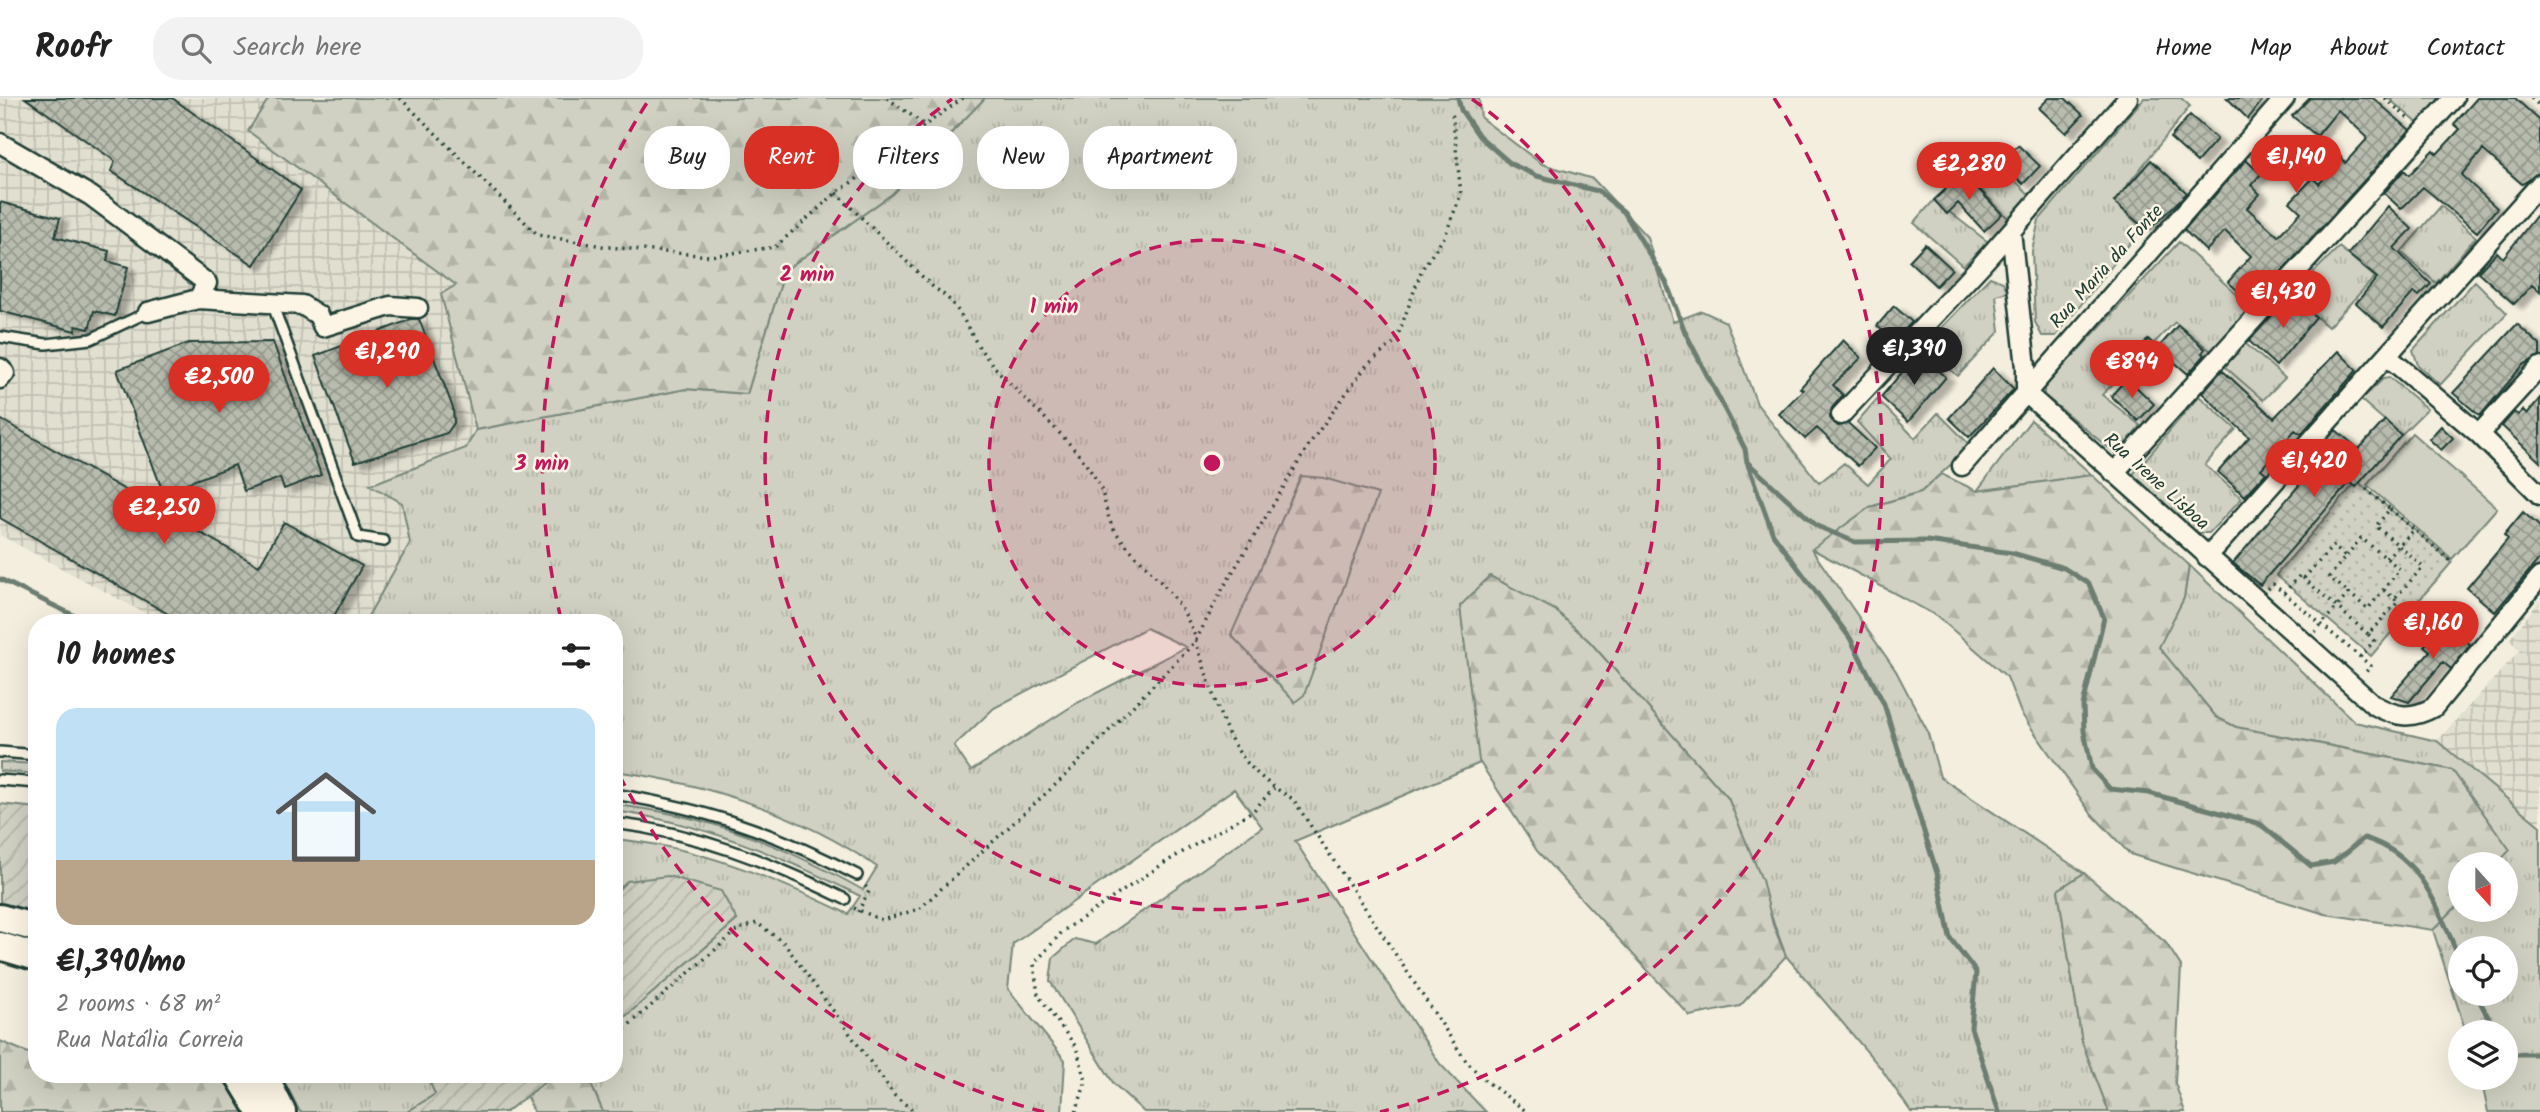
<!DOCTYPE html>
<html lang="en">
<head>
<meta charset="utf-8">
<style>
  :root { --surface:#fff; --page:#f2f2f2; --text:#222; --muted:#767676; --line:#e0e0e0; --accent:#d93025 }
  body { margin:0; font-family:Kalam,sans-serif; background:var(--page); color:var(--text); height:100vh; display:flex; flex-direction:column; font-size:26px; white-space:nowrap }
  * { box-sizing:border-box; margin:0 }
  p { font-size:23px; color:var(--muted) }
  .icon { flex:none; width:38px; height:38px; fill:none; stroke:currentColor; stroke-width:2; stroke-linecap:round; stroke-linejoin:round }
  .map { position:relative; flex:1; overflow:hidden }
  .panel { position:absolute; left:28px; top:516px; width:595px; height:469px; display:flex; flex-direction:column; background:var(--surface); border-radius:28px; box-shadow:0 7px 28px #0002 }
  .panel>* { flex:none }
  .top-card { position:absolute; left:644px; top:28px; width:665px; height:63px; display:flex; gap:14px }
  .needle { width:46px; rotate:159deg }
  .buttons { position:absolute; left:2448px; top:754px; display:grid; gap:14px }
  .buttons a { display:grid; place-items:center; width:70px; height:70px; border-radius:50%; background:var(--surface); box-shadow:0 7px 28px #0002; font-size:35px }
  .price { position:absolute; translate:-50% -60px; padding:0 16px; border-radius:24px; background:var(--accent); color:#fff; font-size:23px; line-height:46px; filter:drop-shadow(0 2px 4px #0008) }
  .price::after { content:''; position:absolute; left:50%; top:42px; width:21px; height:16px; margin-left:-10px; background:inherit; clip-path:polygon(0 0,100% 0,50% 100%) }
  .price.current { background:#222; color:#fff }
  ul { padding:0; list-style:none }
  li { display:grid; align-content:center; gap:14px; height:371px; padding:0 28px }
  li+li { border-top:2px solid var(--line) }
  li span { display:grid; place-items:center; height:217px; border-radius:21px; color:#555 }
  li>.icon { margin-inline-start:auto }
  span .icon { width:126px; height:126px; fill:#fffc; stroke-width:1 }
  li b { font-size:30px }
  h2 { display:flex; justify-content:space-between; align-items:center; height:84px; padding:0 28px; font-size:30px }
  .tag { padding:0 24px; border-radius:28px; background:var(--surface); box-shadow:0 7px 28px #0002; font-size:24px; line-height:63px }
  .tag.current { background:var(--accent); color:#fff }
  header { display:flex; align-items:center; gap:42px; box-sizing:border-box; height:98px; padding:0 35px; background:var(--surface); border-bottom:2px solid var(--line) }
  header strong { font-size:33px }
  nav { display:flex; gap:38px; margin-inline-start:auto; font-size:24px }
  .search { width:490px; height:63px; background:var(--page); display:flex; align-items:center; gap:18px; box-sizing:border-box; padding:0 24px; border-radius:28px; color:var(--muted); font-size:26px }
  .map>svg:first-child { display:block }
</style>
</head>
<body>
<header>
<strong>Roofr</strong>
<div class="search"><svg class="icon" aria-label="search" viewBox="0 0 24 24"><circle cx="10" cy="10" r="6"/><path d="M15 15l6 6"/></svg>Search here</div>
<nav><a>Home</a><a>Map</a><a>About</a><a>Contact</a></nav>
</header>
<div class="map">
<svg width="2540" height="1014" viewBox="0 0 2540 1014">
  <defs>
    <pattern id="industrial-grid" width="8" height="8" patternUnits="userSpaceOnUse" patternTransform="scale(1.75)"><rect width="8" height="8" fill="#e1dfd0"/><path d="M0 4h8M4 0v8" fill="none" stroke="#c1c0b3"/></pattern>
    <pattern id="grass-tufts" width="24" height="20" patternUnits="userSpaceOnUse" patternTransform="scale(1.75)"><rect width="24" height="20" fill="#d0d1c2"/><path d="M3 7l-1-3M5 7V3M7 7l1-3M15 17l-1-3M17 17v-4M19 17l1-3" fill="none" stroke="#b2b4a7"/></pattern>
    <pattern id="forest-firs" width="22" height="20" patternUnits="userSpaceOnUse" patternTransform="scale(1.75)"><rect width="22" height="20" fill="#d0d1c2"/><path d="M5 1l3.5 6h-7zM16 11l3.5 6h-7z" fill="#b2b4a7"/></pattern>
    <pattern id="park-dots" width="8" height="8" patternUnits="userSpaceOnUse" patternTransform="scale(1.75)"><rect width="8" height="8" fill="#d0d1c2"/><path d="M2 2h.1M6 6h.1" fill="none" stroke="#b2b4a7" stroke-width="1.8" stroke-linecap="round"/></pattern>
    <pattern id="garden-furrows" width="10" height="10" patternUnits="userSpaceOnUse" patternTransform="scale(1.75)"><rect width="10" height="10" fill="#d0d1c2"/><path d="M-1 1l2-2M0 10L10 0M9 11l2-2" fill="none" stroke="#b2b4a7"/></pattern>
    <pattern id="building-cross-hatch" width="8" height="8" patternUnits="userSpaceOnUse" patternTransform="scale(1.75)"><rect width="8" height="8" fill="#b8bcae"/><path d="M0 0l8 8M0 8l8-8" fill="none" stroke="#959a8e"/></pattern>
    <filter id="shadow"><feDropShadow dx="8" dy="4.5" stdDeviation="2" flood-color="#0004"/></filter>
  </defs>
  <rect width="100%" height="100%" fill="#f3eede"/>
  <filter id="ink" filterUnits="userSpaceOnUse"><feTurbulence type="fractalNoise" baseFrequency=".0143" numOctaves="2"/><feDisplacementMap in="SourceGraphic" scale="14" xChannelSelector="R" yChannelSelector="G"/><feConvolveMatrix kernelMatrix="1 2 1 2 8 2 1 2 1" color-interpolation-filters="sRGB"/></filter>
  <g filter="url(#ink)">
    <!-- industrial -->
    <path fill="url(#industrial-grid)" d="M0,0H269L249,33L456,187L441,197L476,332L466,350L371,387L402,404L410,446L363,525H163L0,437Z
      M2540,502V728L2437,643L2520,552L2509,542Z"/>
    <!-- grass -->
    <path fill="url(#grass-tufts)" stroke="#78877b" stroke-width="2" fill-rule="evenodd" d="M985,0H1479L1481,20L1542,66L1593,81L1647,139L1673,224L1702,213L1726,224L1757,306L1819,385L1844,365L1868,386L1891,361L1857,324L1877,301L1915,340L1938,315L1971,348L1921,394L1870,409L1812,452L1896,573L1927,632L1940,679L2084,775L2058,792L2082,944L2109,1014H1911L1880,969L1786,858L1728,700L1590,544L1555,512L1460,508L1480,665L1295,743L1440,966L1486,1014H1144L1114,986L1050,883L1053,860L1075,841L1096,846L1262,729L1234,691L1013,846L1008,891L1065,962L1062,1014H603L587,977L614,976V928L737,822L628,783L614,796V741C698,748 773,780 848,816L860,798C780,757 703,725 614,713V707C706,716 783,747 863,792L877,769C801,716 706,685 614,673V525H364L410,445L402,405L370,387L466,350L476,332L686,291L747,296L785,172L892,96ZM1301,378L1295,604L1232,537ZM1146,530L1186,549L1077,605L971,673L954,648L994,610Z
      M2144,0H2181L2190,8L2114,104L2142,130L2056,238H2042L2035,224L2032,153L2039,122Z
      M2388,0H2440L2419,26Z
      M1981,50L2032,99L2009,121L1961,72Z
      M1934,102L1988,144L1963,168L1914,125Z
      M2441,108L2476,139L2436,185L2401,154Z
      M2179,144L2253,211L2212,254L2175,224L2102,297L2141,328L2116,356L2044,297V289Z
      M2339,149L2375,179L2328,229L2291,197Z
      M1990,179L2003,184L2008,194L1996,197L2000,233L1958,278L1923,249Z
      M2475,183L2507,215L2440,287L2418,267L2413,252Z
      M2245,245L2285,280L2263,302L2224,268Z
      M2389,279L2427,311L2401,337L2361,302L2384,280Z
      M2199,298L2236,331L2205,367L2242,400L2209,435H2195L2133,380L2134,375Z
      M2031,322L2092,377L1977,393Z
      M2189,467L2355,624L2437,643L2540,728V1014H2488L2481,980H2506V934H2466L2433,832L2460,805V812H2506V766H2497L2509,752L2452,672L2236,629L2216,619L2158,549L2184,500ZM2460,850H2506V896H2460Z
      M0,664L37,666V676L0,673Z
      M281,977H430L428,980L436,996L407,1014H300Z"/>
    <!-- forest -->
    <path fill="url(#forest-firs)" stroke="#78877b" stroke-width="2" d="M269,0H985L892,96L785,172L747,296L686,291L476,332L441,196L456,187L248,33Z
      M1941,376L1977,393L2092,377L2189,467L2184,500L2159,549L2216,619L2236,629L2452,672L2510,752L2497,766H2460V805L2433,832L2325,816L2130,756L2090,714L2021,615L2007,579L1937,518L1812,451L1870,409L1921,394Z
      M1301,378L1324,380L1378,396L1304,597L1295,604L1231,537Z
      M1490,478L1555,512L1590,544L1728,700L1762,782L1773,827L1786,858L1740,908L1690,918L1537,753L1479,663L1460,508Z
      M2084,775L2166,845L2181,868L2175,985L2185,1014H2109L2082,944L2058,792Z
      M37,936V976L221,977L245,1014H0V943L33,957Z
      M554,977H587L603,1014H534L526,997Z"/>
    <!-- park -->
    <path fill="url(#park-dots)" stroke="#78877b" stroke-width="2" d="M2357,383L2452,464L2371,558L2276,477Z"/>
    <!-- garden -->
    <path fill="url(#garden-furrows)" stroke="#78877b" stroke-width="2" d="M0,706L37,710V819L0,808Z
      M668,778L721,793L737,822L614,928V796L627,783Z
      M430,977V976L554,977L506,1014H407L435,996L428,980Z"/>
    <!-- pitch -->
    <path fill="#d0d1c2" stroke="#78877b" stroke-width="2" d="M2412,335L2497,410L2452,461L2367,387Z"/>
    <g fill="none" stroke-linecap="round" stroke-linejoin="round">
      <!-- stream -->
      <path stroke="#6c7d72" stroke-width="5" d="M1458,0L1461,12L1479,38L1511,66L1537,78L1598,93L1624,114L1666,184L1685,234L1745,351L1747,364L1817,428L1855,444L1927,443L2012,455L2064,470L2089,486L2104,520L2083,607L2084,633L2092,671L2110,691L2149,695L2260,726L2311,768L2334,764L2364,740C2423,757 2438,812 2460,862
        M1748,367L1773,436L1850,540L1884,606L1937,775L1950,840L1976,874L1971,930L1999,1014
        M0,481L89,525
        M2476,896L2496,934
        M2506,951L2509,956H2540"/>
    </g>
    <!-- building -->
    <path fill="url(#building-cross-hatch)" stroke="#1f3d34" stroke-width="2" filter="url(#shadow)" d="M25,0H172L301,92L254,167L111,73L115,63Z
      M2049,0H2065L2083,17L2066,35L2039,10Z
      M2227,0H2264L2248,21Z
      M2310,0H2373L2410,32L2252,206L2228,184L2251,158L2225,133L2206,153L2184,132L2246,62L2261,76L2251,87L2260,96L2247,110L2278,138L2301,114L2290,104L2313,80L2319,86L2342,59L2345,65L2368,40L2338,12L2317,38L2292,18Z
      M2477,0H2515L2540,23V75L2522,86L2483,52L2461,77L2497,110L2477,134L2423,89L2401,111L2384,95L2404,72L2409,77L2433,52L2437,56L2460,31L2454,26Z
      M2190,17L2217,41L2197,64L2170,40Z
      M2018,47L2040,68L2023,86L2001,65Z
      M2151,62L2187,95L2148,133L2114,104Z
      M1963,75L2002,116L1984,133L1958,105L1947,116L1934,102Z
      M0,104L60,120L55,139L109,153L107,163L128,169L115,218L94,213L89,231L76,228L75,233L0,213Z
      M2388,108L2412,131L2394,150L2431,186L2419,198L2414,194L2383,229L2356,205L2377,180L2348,156Z
      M2540,113V194L2532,187L2514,206L2478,174L2497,154L2503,160Z
      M1925,146L1952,171L1936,188L1909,163Z
      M2291,196L2316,219L2276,268L2249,243Z
      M1894,208L1912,224L1894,243L1877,228Z
      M412,221H419L453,310L454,325L447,335L355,364L315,258Z
      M2517,226L2540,247V258L2523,267L2480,318L2453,295Z
      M2178,227L2205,251L2202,255L2205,257L2188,276L2158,250Z
      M2148,241L2165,257L2140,284L2125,269Z
      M1843,242L1861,260L1833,287L1843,297L1832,310L1830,320L1838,328L1848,325L1875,350L1858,368L1817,330L1805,341L1779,316L1803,292L1800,290Z
      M273,244L321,377L284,391L280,380L244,393L235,367L163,394L117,272L189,245Z
      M2338,253L2357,272L2301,336L2295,332L2261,371L2266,375L2245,398L2218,374L2249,339L2202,295L2222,272L2274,320Z
      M1919,254L1946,279L1908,324L1881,299Z
      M1993,270L2014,291L1969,339L1949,320Z
      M2127,280L2154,306L2138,323L2111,298Z
      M2540,300V364L2502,328L2514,314L2518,317L2523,312L2527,316Z
      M0,321L259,468L284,424L362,468L330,525H184L0,420Z
      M2385,322L2401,337L2356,389L2350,384L2260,487L2233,465L2322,360L2324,356L2318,351L2336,332L2359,351Z
      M2441,328L2453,340L2441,352L2429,341Z
      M2523,414L2540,429V460L2495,514L2467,490L2508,441L2504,437Z
      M2445,525L2470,547L2451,571L2443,564L2409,604L2391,598L2430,553L2424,548Z"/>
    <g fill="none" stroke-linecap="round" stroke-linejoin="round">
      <!-- lane casing -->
      <g stroke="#1f3d34" stroke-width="14">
        <path id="lane" d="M272,205L358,439L384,443
          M0,239L46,246L91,241L148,214
          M0,654L37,657
          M0,682L37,685
          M614,696C706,711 774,734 857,777
          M614,725C697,735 770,764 845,801"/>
      </g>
      <!-- street casing -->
      <g stroke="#1f3d34" stroke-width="23">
        <path id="street" d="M0,45L91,98L207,185L198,201
          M2011,133L2026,269V295L2374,607C2396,619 2411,622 2434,609L2540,479
          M148,214L198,201L302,207L318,217L323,229L390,208L418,210
          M2387,258L2479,336L2540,397
          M0,270L5,275L0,281
          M1841,317L1982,166L2128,0
          M2479,336L2540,269
          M1962,368L2285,0
          M2114,375L2454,0
          M2207,459L2540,86"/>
      </g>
      <!-- secondary casing -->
      <g stroke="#1f3d34" stroke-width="32">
        <path id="secondary" d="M0,820L37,830
          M0,848L37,859
          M238,976L261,1014
          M263,976L282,1014"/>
      </g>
      <!-- path -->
      <path stroke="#1f3d34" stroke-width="3.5" stroke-dasharray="2 5" stroke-linecap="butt" d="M400,0L538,137L608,149L710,158L775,149L836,95L899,52L925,27L963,0
        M887,0L925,27
        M2385,0L2411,23
        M2531,0L2540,8
        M836,95L934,190C961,205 966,232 984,256C1018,300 1069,335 1097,383C1106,398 1105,418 1115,433C1139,466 1175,490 1191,529C1195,536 1196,546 1199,554C1223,622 1226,663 1293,701L1466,963L1481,979L1527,1014
        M2366,391L2390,411L2376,428L2423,469L2394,501
        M2390,411L2452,464
        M2386,460L2414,432
        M2304,480L2333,448L2346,459
        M2268,491L2273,486L2371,568L2363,577
        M2284,495L2300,477L2368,536
        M2315,534L2349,495L2329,479L2361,440L2400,471L2368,511L2349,495
        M2360,559L2374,543L2368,536L2398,504L2384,492
        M854,810L882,822L919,811L1065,678L1195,544L1222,492L1310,345L1367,267L1396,243L1422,171L1445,138L1461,96L1452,13
        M858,814L869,793L863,785
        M614,940L739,831L757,825L784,845L895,998L915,1014
        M1076,1014L1086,983L1076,949L1038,897L1034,866L1063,833L1166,764L1254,712L1274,690"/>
      <!-- lane -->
      <use href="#lane" stroke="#fcf5e5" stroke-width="9"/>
      <!-- street -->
      <use href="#street" stroke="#fcf5e5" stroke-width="18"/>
      <!-- secondary -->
      <use href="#secondary" stroke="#fcf5e5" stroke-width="26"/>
    </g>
  </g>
  <!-- distance rings -->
  <circle cx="1212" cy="365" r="223" fill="#c2185b" fill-opacity=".12"/>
  <g fill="none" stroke="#c2185b" stroke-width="3.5" stroke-dasharray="12 9">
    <circle cx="1212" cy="365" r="223"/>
    <path d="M1472 1A447 447 0 1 1 952 1"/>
    <path d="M1044 1014A670 670 0 0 1 615 669M561 521A670 670 0 0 1 650 0M1774 0A670 670 0 0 1 1380 1014"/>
  </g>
  <g text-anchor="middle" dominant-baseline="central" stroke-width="5" stroke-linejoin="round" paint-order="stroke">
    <!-- street labels -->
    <g font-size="19" fill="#1f3d34" stroke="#fcf5e5">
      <text transform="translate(2107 169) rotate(-48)">Rua Maria da Fonte</text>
      <text transform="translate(2156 384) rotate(42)">Rua Irene Lisboa</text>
    </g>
  </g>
  <circle cx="1212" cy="365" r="10" fill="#c2185b" stroke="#fcf5e5" stroke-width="3.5"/>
  <g font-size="21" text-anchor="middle" font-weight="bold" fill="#c2185b" stroke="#fcf5e5" stroke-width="5" stroke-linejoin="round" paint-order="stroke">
    <text x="807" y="183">2 min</text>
    <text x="1054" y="215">1 min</text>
    <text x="542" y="372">3 min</text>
  </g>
</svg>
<div class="buttons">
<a><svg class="needle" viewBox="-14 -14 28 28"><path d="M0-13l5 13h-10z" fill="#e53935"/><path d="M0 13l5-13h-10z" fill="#767676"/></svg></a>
<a><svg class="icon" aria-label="locate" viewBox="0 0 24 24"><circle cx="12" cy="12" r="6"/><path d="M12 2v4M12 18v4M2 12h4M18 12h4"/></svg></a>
<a><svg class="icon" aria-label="layers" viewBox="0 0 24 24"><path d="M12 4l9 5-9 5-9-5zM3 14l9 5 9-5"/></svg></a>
</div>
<b class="price" style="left:2296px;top:97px">€1,140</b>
<b class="price" style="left:1969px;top:104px">€2,280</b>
<b class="price" style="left:2283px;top:232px">€1,430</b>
<b class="price current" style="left:1914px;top:289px">€1,390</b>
<b class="price" style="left:387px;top:292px">€1,290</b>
<b class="price" style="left:2132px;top:302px">€894</b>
<b class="price" style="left:219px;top:317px">€2,500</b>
<b class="price" style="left:2314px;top:401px">€1,420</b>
<b class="price" style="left:164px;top:448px">€2,250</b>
<b class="price" style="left:2433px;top:563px">€1,160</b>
<div class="top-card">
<a class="tag">Buy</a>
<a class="tag current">Rent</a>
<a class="tag">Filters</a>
<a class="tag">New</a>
<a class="tag">Apartment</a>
</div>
<section class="panel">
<h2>10 homes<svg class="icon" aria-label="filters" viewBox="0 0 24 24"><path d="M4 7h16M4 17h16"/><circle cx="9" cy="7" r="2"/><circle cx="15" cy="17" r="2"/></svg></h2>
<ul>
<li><span style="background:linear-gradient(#bfe0f5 70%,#b9a48a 0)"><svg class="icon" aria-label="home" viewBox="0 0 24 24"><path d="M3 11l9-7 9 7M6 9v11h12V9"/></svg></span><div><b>€1,390/mo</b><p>2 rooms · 68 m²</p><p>Rua Natália Correia</p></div></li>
</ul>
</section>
</div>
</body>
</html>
